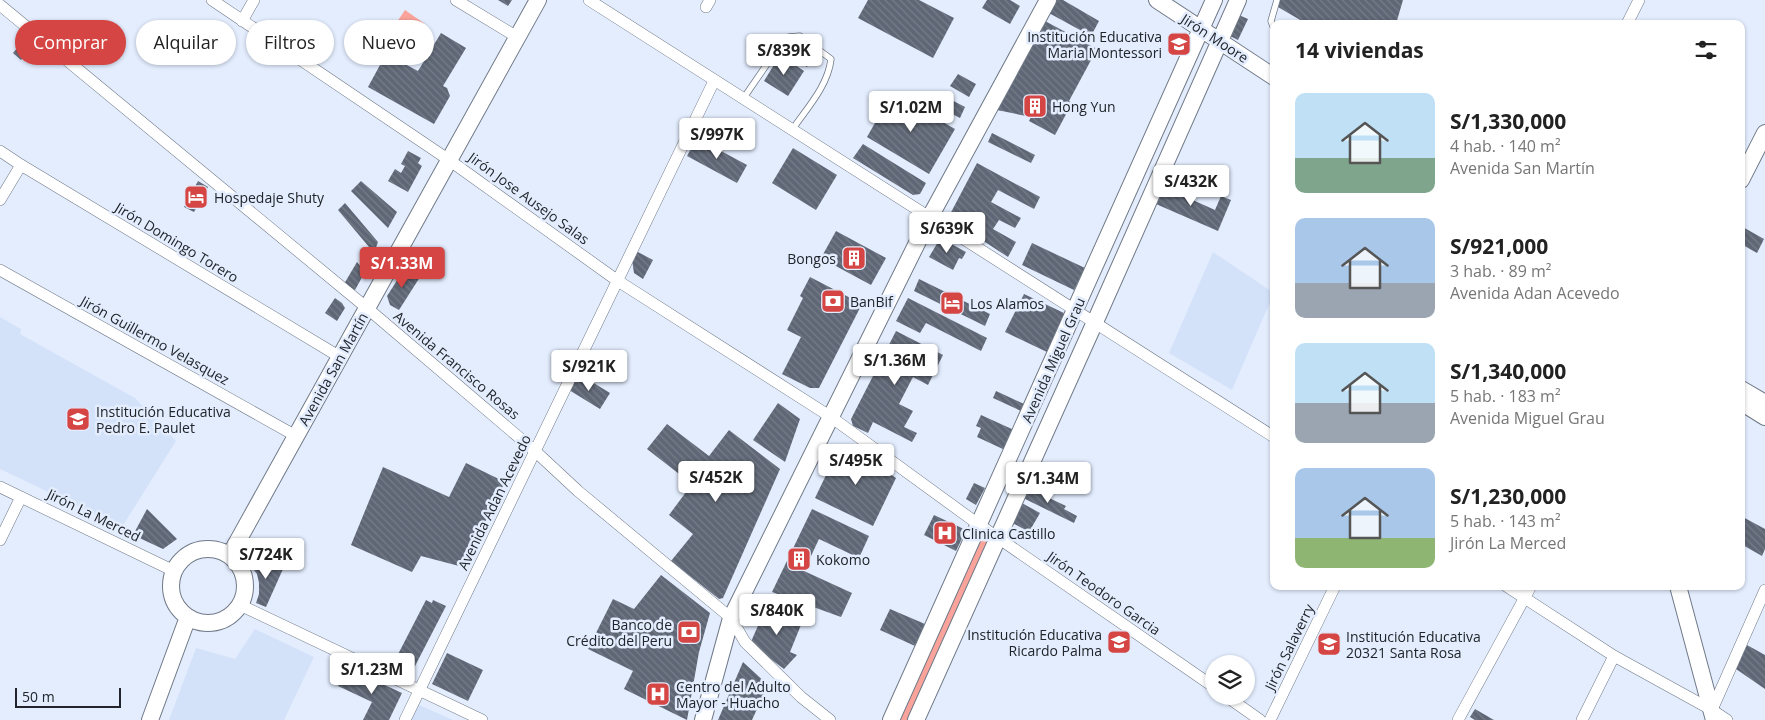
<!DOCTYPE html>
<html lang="es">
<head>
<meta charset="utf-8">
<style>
  :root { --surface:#fff; --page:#f6f6f6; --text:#222; --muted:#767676; --accent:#d44543 }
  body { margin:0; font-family:"Open Sans",sans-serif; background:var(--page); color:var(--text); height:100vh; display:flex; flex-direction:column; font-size:19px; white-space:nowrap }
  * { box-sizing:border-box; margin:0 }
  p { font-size:16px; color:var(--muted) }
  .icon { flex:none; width:28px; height:28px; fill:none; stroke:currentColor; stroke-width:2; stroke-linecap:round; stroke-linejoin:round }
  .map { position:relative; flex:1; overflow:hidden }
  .panel { position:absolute; left:1270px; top:20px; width:475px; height:570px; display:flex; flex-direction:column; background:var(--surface); border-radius:10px; box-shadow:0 1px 4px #0004 }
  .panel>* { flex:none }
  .hud { position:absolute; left:15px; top:20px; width:475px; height:45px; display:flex; gap:10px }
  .fabs { position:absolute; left:1205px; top:655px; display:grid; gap:10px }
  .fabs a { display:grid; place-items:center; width:50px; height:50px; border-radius:50%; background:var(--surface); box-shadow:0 1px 4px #0004; font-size:25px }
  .scale { position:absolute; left:15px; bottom:12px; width:106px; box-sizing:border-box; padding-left:5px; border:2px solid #21252b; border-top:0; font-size:14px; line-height:18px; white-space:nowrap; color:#21252b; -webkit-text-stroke:4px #e3edfe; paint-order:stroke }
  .price { position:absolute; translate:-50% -42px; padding:0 11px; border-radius:5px; background:#fff; color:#222; font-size:16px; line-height:32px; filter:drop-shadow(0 1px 2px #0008) }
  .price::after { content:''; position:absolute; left:50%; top:30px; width:15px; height:11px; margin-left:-8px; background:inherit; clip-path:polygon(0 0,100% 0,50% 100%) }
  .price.selected { background:var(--accent); color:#fff }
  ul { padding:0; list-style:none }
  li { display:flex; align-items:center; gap:15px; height:125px; padding:0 25px }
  li span { display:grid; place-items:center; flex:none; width:140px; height:100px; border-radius:10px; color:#555 }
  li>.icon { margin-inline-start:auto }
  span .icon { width:60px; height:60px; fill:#fffc; stroke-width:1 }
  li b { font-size:21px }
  h2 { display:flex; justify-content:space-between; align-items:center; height:60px; padding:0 25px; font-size:21px }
  .tag { padding:0 18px; border-radius:22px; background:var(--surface); box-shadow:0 1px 4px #0004; font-size:18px; line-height:45px }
  .tag.selected { background:var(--accent); color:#fff }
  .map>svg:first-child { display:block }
</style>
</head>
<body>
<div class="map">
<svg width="1765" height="720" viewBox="0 0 1765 720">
  <defs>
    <pattern id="building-back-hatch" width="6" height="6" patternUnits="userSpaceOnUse" patternTransform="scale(1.25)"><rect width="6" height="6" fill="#5f6776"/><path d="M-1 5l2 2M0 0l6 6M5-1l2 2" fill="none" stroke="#767d88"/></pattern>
  </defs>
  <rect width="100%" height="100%" fill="#e3edfe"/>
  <!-- built -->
  <path fill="#d4e2f9" d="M1213,252L1274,293L1232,390L1169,353Z
    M0,317L21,329L20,334L135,398L176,441L122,527L0,469Z
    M255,629L314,657L284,720H169L196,648L235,659Z
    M417,704L453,720H410Z"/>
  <!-- green -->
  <path fill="#faa39b" d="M405,10L425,24L401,60L381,46Z
    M980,531L993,539L913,720H896Z"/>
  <!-- building -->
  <path fill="url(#building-back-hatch)" d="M498,0H512L508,6Z
    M868,0H919L954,18L933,58L858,18Z
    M987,0H1010L1020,6L1010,24L982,8Z
    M1053,0H1063L1099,21L1091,36L1047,12Z
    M1280,0H1403L1396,24H1307L1278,7Z
    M1234,13L1248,19L1238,40L1228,35Z
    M1045,21L1097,49L1069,101L1072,103L1055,135L1029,121L1031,117L997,110Z
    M441,33L466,48L443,86L447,88L450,96L434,124L368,87L386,54L418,71Z
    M24,40L32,46L21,60L13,53Z
    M789,40L814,55L807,67L782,52Z
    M780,55L804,71L788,96L764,81Z
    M958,74L976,84L969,97L950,86Z
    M892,93L955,129L929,174L867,137Z
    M946,97L965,107L960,118L940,108Z
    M992,133L1035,155L1031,163L988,142Z
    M697,138L747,165L737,183L687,156Z
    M863,144L926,183L920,194L913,195L853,158Z
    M793,148L837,175L816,210L772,183Z
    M408,151L421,158L418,163L422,166L408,192L388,181L395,169L401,173L405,166L401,164Z
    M977,163L1040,197L1034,209L998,190L991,202L1021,218L1015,228L999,220L993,229L1016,242L1008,257L948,218Z
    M198,181L208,187L194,212L184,207Z
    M361,181L397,212L388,228L351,191Z
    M1157,184L1215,210L1221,196L1231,200L1218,231L1149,201Z
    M345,203L378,242L374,253L338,210Z
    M1741,226L1764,239L1757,253L1741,244Z
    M836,231L886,258L871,285L821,258Z
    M944,240L966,252L962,259L959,258L953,270L929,257L938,242Z
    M1032,243L1085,268L1074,290L1022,265Z
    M636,251L653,260L643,279L634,273L632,260Z
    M357,262L365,272L355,290L344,284Z
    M405,268L420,277L399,310L390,305L387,296Z
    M810,277L862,304L819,388H810L782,374L801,337L787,330L803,298L800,296Z
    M919,279L990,314L985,326L914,291Z
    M1024,294L1066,314L1047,352L1005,332Z
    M335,298L342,303L345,308L337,321L325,313Z
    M908,298L987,338L981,351L926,323L920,333L896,321Z
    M896,331L943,355L928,385L913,377L899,404L913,411L904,427L917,433L912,442L873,422L868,433L853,426L851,419Z
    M579,374L610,393L600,409L569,390Z
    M996,391L1024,404L1021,411L993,398Z
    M778,403L800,419L785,462L753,440Z
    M981,415L1014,430L1005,450L977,437L981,428L976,426Z
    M667,424L709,456L729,430L780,469L723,598L719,599L671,561L693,534L669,515L692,484L647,449Z
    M841,444L847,445L896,478L873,526L815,498Z
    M466,463L505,482L463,567L421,556L412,572L351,545L383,467L449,497Z
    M974,483L985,488L976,505L966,499Z
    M1026,487L1066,506L1064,509L1077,516L1074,523L1021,497Z
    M1020,502L1040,513L1029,532L1009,521Z
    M147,509L177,539L163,549L133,535Z
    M812,509L869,536L859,558L819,539L804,571L852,593L841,617L772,592Z
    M934,515L966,530L956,551L924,535Z
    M1741,516L1765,529V549L1762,556L1741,544Z
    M262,558L283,569L266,607L256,603L259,594V583L257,574L251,566Z
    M661,575L710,613L699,652L687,720L624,689L633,671L588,649L613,599L634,609Z
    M426,600L432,603L433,600L446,606L414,668L407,671L393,664Z
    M767,605L803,620L790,652L797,655L784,669L750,644Z
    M890,609L925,624L915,646L880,630Z
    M1747,645L1765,655V689L1736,669Z
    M447,653L483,670L468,701L432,684Z
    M743,662L768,685L752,720H718Z
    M348,668L402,693L389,720H363L372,702L338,686Z
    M1475,709L1494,720H1475L1470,717Z"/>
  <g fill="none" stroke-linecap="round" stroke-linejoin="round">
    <!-- lane casing -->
    <g stroke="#707987" stroke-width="7">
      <path id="lane" d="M1274,29L1271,21L1277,0
        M743,99L780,45L789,37L800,36L831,59C828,86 807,108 792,130"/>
    </g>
    <!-- street casing -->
    <g stroke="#707987" stroke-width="12">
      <path id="street" d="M212,0L449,160L618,281L831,417L978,524L1214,687
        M456,0L517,37
        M589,0L1274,437
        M0,5L367,308L535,451L578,491L731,618L745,642L801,697L830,720
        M706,7L710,0
        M242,21L254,0
        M1627,24L1639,0
        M0,151L21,165L340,357
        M0,200L21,165
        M0,270L296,436
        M0,487L174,571
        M0,540L21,497
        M1506,586L1614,656L1712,710L1727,720
        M240,605L482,720
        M1226,696L1260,720
        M1711,712L1765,590
        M405,720L714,81
        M1270,720L1335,586
        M1458,720L1531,586
        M1582,720L1614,656"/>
    </g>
    <!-- secondary casing -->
    <g stroke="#707987" stroke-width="18">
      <path id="secondary" d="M1157,0L1274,77
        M1741,180L1765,133
        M1741,389L1765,403
        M1741,402L1765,417
        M171 586a37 37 0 1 1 74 0a37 37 0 1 1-74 0Z
        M230,555L538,0
        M1678,586L1714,720
        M150,720L188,617
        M703,720L731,618L930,217L1048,0
        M891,720L1214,0
        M916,720L1095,322L1238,0"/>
    </g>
    <!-- lane -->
    <use href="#lane" stroke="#fff" stroke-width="5.5"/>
    <!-- street -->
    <use href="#street" stroke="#fff" stroke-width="11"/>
    <!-- secondary -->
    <use href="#secondary" stroke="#fff" stroke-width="16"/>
  </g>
  <!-- icons -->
  <defs>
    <g id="school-square" transform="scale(1.25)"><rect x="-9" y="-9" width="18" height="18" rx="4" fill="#d44543" stroke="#e3edfe"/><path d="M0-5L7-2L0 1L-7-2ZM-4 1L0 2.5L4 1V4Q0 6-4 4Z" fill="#fff"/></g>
    <g id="building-square" transform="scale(1.25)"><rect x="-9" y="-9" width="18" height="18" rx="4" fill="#d44543" stroke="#e3edfe"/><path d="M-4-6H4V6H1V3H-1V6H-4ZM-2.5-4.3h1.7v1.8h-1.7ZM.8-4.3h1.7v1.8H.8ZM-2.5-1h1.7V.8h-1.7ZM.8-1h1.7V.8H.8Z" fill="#fff"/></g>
    <g id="hotel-square" transform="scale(1.25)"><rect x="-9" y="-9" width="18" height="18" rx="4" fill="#d44543" stroke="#e3edfe"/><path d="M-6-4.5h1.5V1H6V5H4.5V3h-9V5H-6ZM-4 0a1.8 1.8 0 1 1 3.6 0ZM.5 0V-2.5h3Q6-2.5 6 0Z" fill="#fff"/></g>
    <g id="bank-square" transform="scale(1.25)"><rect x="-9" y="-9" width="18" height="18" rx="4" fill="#d44543" stroke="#e3edfe"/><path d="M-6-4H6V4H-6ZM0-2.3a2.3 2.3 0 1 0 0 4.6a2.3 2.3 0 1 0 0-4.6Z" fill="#fff"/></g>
    <g id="hospital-square" transform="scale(1.25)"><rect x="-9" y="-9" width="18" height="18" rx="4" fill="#d44543" stroke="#e3edfe"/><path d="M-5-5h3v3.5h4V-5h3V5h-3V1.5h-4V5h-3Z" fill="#fff"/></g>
  </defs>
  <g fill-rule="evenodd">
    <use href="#school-square" x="1179" y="44"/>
    <use href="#building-square" x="1035" y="106"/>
    <use href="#hotel-square" x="196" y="197"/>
    <use href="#building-square" x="854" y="258"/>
    <use href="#bank-square" x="833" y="301"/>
    <use href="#hotel-square" x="952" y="303"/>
    <use href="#school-square" x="78" y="419"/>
    <use href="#hospital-square" x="945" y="533"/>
    <use href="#building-square" x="799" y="559"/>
    <use href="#bank-square" x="689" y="632"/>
    <use href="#school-square" x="1119" y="642"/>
    <use href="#school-square" x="1329" y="644"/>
    <use href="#hospital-square" x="658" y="694"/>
  </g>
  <g text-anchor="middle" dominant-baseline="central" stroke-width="5" stroke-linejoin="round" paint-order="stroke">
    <!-- poi labels -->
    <g font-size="14" fill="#21252b" stroke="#e3edfe" text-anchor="start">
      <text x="1162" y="36" text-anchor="end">Institución Educativa<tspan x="1162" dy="16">Maria Montessori</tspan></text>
      <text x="1052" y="106">Hong Yun</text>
      <text x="214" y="197">Hospedaje Shuty</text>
      <text x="836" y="258" text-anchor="end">Bongos</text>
      <text x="850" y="301">BanBif</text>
      <text x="970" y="303">Los Alamos</text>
      <text x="96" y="411">Institución Educativa<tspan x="96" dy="16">Pedro E. Paulet</tspan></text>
      <text x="962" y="533">Clinica Castillo</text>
      <text x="816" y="559">Kokomo</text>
      <text x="672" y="624" text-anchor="end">Banco de<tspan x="672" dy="16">Crédito del Peru</tspan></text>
      <text x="1102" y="634" text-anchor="end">Institución Educativa<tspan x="1102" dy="16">Ricardo Palma</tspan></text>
      <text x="1346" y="636">Institución Educativa<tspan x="1346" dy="16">20321 Santa Rosa</tspan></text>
      <text x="676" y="686">Centro del Adulto<tspan x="676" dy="16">Mayor - Huacho</tspan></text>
    </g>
    <!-- street labels -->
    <g font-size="14" fill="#21252b" stroke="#e3edfe">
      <text transform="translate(1215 38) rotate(33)">Jirón Moore</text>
      <text transform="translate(529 198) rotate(36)">Jirón Jose Ausejo Salas</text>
      <text transform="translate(177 242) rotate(31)">Jirón Domingo Torero</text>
      <text transform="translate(155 340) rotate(29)">Jirón Guillermo Velasquez</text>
      <text transform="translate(1053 360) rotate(-66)">Avenida Miguel Grau</text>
      <text transform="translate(457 365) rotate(40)">Avenida Francisco Rosas</text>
      <text transform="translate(333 369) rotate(-61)">Avenida San Martín</text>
      <text transform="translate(494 502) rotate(-64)">Avenida Adan Acevedo</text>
      <text transform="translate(94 515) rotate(26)">Jirón La Merced</text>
      <text transform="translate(1104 593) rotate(35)">Jirón Teodoro Garcia</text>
      <text transform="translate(1289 647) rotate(-64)">Jirón Salaverry</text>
    </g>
  </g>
</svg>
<div class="fabs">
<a><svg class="icon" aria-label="layers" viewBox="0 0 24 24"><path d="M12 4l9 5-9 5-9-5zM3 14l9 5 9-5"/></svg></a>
</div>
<div class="scale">50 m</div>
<b class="price" style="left:784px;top:76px">S/839K</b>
<b class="price" style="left:911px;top:133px">S/1.02M</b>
<b class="price" style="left:717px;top:160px">S/997K</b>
<b class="price" style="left:1191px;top:207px">S/432K</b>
<b class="price" style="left:947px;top:254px">S/639K</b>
<b class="price selected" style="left:402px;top:289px">S/1.33M</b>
<b class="price" style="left:895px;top:386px">S/1.36M</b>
<b class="price" style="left:589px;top:392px">S/921K</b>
<b class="price" style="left:856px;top:486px">S/495K</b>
<b class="price" style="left:716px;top:503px">S/452K</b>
<b class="price" style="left:1048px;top:504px">S/1.34M</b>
<b class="price" style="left:266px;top:580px">S/724K</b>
<b class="price" style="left:777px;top:636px">S/840K</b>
<b class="price" style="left:372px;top:695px">S/1.23M</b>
<div class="hud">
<a class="tag selected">Comprar</a>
<a class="tag">Alquilar</a>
<a class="tag">Filtros</a>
<a class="tag">Nuevo</a>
</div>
<section class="panel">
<h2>14 viviendas<svg class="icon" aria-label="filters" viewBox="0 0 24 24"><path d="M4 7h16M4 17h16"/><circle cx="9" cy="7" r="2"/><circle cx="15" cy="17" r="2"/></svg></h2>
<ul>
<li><span style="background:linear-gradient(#bfe0f5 65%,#7fa58c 0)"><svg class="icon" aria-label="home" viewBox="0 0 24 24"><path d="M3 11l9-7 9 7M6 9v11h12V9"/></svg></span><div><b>S/1,330,000</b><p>4 hab. · 140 m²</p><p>Avenida San Martín</p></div></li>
<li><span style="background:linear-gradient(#a9c7e8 65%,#9aa5b1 0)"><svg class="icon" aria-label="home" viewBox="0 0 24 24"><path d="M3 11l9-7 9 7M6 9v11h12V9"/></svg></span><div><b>S/921,000</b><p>3 hab. · 89 m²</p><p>Avenida Adan Acevedo</p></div></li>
<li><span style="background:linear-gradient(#bfe0f5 60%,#9aa5b1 0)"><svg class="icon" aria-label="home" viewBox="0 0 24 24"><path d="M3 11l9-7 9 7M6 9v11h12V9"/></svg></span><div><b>S/1,340,000</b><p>5 hab. · 183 m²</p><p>Avenida Miguel Grau</p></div></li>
<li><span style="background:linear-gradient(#a9c7e8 70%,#8fb573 0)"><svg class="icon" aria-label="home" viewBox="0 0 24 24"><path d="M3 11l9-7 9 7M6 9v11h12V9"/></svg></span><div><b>S/1,230,000</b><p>5 hab. · 143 m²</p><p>Jirón La Merced</p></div></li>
</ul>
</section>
</div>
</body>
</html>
